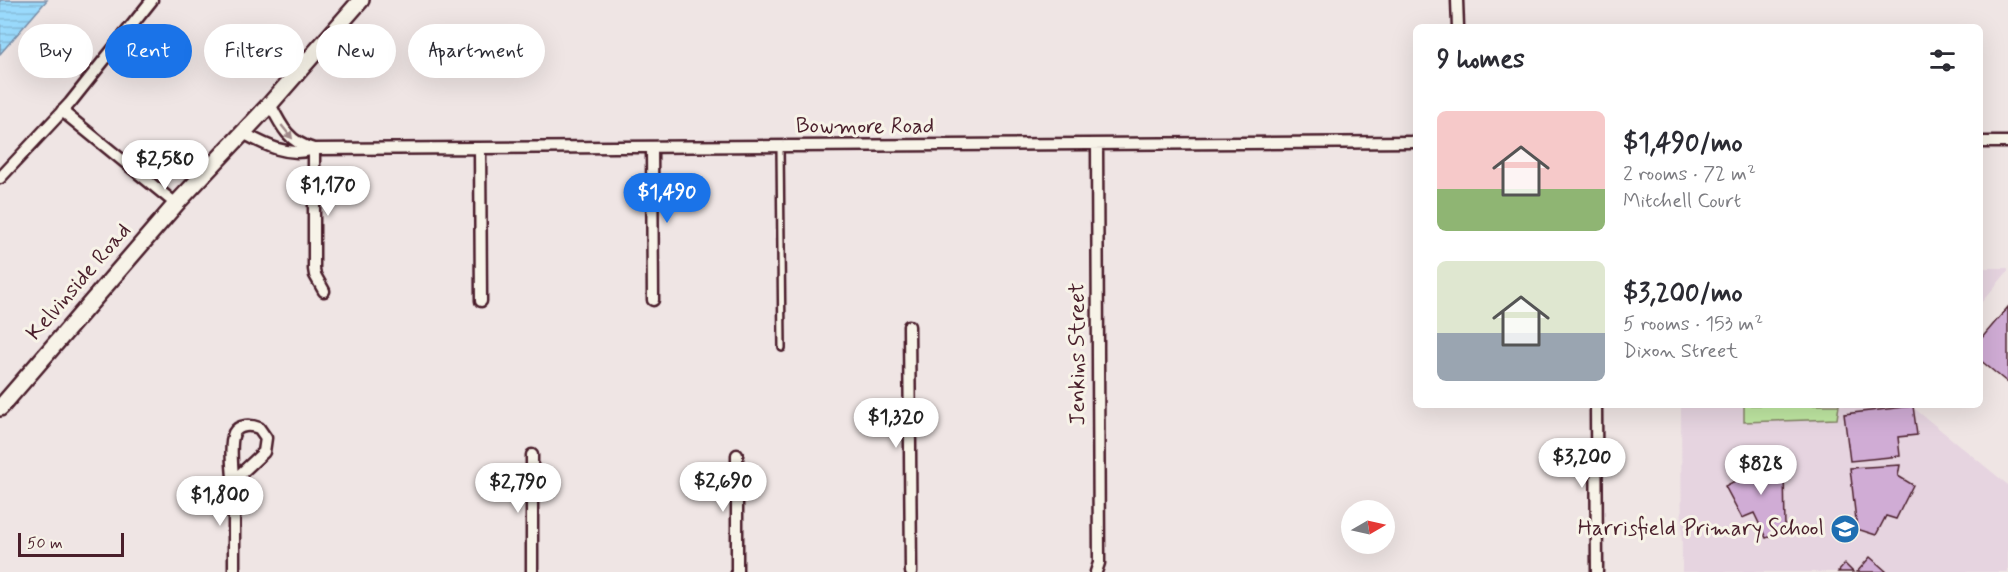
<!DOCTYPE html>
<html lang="en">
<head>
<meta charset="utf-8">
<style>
  :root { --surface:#fff; --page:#f2f2f3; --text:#2b2b33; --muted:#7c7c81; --accent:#1a73e8 }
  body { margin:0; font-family:Mynerve,sans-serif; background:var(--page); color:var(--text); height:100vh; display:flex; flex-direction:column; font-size:22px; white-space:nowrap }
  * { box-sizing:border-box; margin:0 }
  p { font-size:20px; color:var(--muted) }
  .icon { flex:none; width:33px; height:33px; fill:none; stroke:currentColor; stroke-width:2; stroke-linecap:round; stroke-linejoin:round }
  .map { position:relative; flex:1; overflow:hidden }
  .panel { position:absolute; left:1413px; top:24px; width:570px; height:384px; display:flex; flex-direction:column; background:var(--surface); border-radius:9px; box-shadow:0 6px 24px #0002 }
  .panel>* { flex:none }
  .banner { position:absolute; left:18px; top:24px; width:570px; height:54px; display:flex; gap:12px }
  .needle { width:39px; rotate:81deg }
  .controls { position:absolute; left:1341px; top:500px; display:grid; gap:12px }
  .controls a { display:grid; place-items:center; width:54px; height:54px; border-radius:50%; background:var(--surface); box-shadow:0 6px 24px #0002; font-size:30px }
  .scale { position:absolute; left:18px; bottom:15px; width:106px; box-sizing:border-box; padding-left:6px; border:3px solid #4a1f2b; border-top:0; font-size:16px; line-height:21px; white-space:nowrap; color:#4a1f2b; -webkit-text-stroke:4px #f7f3e8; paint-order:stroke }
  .price { position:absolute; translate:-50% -51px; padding:0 14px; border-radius:21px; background:#fff; color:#222; font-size:20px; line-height:39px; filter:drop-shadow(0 2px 3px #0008) }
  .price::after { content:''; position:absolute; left:50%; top:36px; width:18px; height:14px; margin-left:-9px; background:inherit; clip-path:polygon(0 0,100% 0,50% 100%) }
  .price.on { background:var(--accent); color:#fff }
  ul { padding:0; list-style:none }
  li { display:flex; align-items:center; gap:18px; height:150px; padding:0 24px }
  li span { display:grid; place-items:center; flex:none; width:168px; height:120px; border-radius:9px; color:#555 }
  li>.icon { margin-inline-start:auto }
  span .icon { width:72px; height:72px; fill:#fffc; stroke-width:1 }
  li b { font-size:26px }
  h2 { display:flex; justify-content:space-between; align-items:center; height:72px; padding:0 24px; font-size:26px }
  .tag { padding:0 21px; border-radius:27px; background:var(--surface); box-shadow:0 6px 24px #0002; font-size:21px; line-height:54px }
  .tag.on { background:var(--accent); color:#fff }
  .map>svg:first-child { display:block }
</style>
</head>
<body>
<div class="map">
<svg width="2008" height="572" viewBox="0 0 2008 572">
  <defs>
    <pattern id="water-rules" width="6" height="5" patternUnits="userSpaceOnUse" patternTransform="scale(1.5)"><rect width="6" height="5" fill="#9adafc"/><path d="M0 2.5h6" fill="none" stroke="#86bbd8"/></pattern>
  </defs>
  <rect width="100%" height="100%" fill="#efe5e4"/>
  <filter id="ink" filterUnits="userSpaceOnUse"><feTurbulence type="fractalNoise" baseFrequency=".0167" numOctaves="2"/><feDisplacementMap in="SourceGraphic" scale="12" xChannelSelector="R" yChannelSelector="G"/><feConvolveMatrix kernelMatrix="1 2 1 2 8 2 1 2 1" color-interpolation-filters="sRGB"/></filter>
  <g filter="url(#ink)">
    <!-- built -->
    <path fill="#e6d4e0" d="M1980,268H2008V271L1980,304Z
      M1681,405H1910L2008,485V572H1682Z"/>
    <!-- grass -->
    <path fill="#bfe7a2" stroke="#848366" stroke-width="1.5" d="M1744,405H1839L1837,419L1744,422Z"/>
    <!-- water -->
    <path fill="url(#water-rules)" stroke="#7a8fa8" stroke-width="1.5" d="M0,0H47L0,54Z"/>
    <!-- building -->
    <path fill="#d0acd5" stroke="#4a1f2b" stroke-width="1.5" d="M2008,307V383L1980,360V340Z
      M1913,406L1917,435L1898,437L1900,456L1850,461L1844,414Z
      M1731,465L1784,466L1785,530L1766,538L1754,513L1742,518L1725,486L1741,478Z
      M1900,465L1898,476L1913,485L1896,519L1886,516L1876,535L1857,529L1850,468Z
      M1870,557L1887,572H1857Z
      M1845,564L1853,572H1838Z"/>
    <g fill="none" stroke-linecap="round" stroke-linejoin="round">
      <!-- lane casing -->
      <g stroke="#4a1f2b" stroke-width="10">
        <path id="lane" d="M780,147L782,348"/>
      </g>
      <!-- street casing -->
      <g stroke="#4a1f2b" stroke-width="15">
        <path id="street" d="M1457,0L1458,27
          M270,104C281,126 289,143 314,149L1416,142
          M62,111L176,204
          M243,133C264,144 286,157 311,150
          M1980,142H2008
          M652,147L653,300
          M480,148L481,301
          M314,149V269L315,275L324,291
          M0,178L70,103L152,0
          M909,326L911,572
          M1596,405L1597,572
          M532,455V572
          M737,455V572
          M233,481L264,452L266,438L259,428C251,425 239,424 234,433C229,445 233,475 234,488C234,516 234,544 234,572
          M1096,572L1099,563L1097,145"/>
      </g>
      <!-- secondary casing -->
      <g stroke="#4a1f2b" stroke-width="20">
        <path id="secondary" d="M0,408L176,204L270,104L361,0"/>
      </g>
      <!-- lane -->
      <use href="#lane" stroke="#f7f3e8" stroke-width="5"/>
      <!-- street -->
      <use href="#street" stroke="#f7f3e8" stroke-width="10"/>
      <!-- secondary -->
      <use href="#secondary" stroke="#f7f3e8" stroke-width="15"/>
    </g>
    <!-- one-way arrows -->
    <defs><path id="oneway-solid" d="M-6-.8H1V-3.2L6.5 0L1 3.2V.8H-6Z" transform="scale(1.5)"/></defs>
    <use fill="#a0898a" href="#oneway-solid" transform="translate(287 132) rotate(51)"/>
  </g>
  <!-- icons -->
  <defs>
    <g id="school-disc" transform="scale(1.5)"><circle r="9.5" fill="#1f6fb2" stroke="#f7f3e8"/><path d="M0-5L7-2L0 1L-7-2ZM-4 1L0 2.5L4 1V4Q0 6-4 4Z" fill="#fff"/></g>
  </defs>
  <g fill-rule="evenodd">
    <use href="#school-disc" x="1845" y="529"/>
  </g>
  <g text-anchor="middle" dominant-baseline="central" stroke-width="6" stroke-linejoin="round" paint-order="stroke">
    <!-- street labels -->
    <g font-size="22" fill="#4a1f2b" stroke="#f7f3e8">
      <text x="865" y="127">Bowmore Road</text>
      <text transform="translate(79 282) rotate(-49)">Kelvinside Road</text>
      <text transform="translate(1078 354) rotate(-90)">Jenkins Street</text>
    </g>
    <!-- poi labels -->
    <g font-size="22" fill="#4a1f2b" stroke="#f7f3e8" text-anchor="end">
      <text x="1824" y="529">Harrisfield Primary School</text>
    </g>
  </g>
</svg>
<div class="controls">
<a><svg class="needle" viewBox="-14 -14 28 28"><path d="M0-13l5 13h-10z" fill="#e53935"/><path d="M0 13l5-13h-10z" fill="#7c7c81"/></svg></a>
</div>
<div class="scale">50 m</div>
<b class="price" style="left:165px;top:191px">$2,580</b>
<b class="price" style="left:328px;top:217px">$1,170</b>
<b class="price on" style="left:667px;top:224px">$1,490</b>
<b class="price" style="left:896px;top:449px">$1,320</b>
<b class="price" style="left:1582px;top:489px">$3,200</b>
<b class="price" style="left:1761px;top:496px">$828</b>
<b class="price" style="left:723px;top:513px">$2,690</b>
<b class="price" style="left:518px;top:514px">$2,790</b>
<b class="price" style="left:220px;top:527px">$1,800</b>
<div class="banner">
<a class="tag">Buy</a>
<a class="tag on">Rent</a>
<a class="tag">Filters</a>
<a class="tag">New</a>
<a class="tag">Apartment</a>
</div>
<section class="panel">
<h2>9 homes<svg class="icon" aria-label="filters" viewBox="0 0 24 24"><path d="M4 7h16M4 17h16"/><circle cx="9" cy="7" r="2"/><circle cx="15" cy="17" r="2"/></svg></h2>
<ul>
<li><span style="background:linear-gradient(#f6c9c9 65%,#8fb573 0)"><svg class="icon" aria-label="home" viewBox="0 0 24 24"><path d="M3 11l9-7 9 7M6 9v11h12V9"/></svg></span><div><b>$1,490/mo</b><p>2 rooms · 72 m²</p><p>Mitchell Court</p></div></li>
<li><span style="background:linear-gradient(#dfe7d0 60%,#9aa5b1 0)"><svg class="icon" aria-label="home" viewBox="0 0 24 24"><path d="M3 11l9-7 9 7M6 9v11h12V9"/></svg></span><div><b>$3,200/mo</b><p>5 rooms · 153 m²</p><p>Dixon Street</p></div></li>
</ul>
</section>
</div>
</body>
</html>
